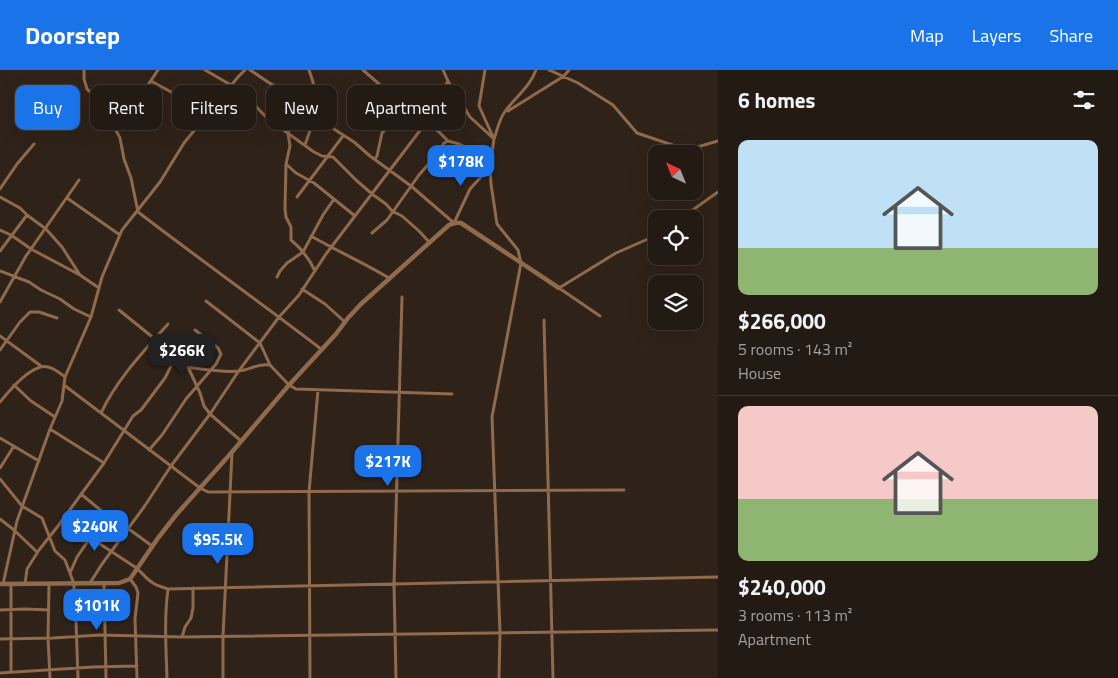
<!DOCTYPE html>
<html lang="en">
<head>
<meta charset="utf-8">
<style>
  :root { --surface:#231a13; --page:#2b231c; --text:#f1f3f6; --muted:#a3a1a0; --line:#403833; --accent:#1a73e8 }
  body { margin:0; font-family:"Titillium Web",sans-serif; background:var(--page); color:var(--text); height:100vh; display:flex; flex-direction:column; font-size:19px; white-space:nowrap }
  * { box-sizing:border-box; margin:0 }
  p { font-size:16px; color:var(--muted) }
  .icon { flex:none; width:28px; height:28px; fill:none; stroke:currentColor; stroke-width:2; stroke-linecap:round; stroke-linejoin:round }
  .map { position:relative; flex:1; overflow:hidden }
  .drawer { display:flex; flex-direction:column; background:var(--surface); width:400px }
  .drawer>* { flex:none }
  .top-card { position:absolute; left:15px; top:15px; width:475px; height:45px; display:flex; gap:10px }
  .needle { width:32px; rotate:317deg }
  .controls { position:absolute; left:648px; top:75px; display:grid; gap:10px }
  .controls a { display:grid; place-items:center; width:55px; height:55px; border-radius:10px; background:var(--surface); box-shadow:0 5px 20px #0002,0 0 0 1px var(--line); font-size:25px }
  .price { position:absolute; translate:-50% -42px; padding:0 11px; border-radius:10px; background:var(--accent); color:#fff; font-size:16px; line-height:32px; filter:drop-shadow(0 1px 2px #0008) }
  .price::after { content:''; position:absolute; left:50%; top:30px; width:15px; height:11px; margin-left:-8px; background:inherit; clip-path:polygon(0 0,100% 0,50% 100%) }
  .price.selected { background:#222; color:#fff }
  ul { padding:0; list-style:none }
  li { display:grid; align-content:center; gap:10px; height:265px; padding:0 20px }
  li+li { border-top:1px solid var(--line) }
  li span { display:grid; place-items:center; height:155px; border-radius:10px; color:#555 }
  li>.icon { margin-inline-start:auto }
  span .icon { width:90px; height:90px; fill:#fffc; stroke-width:1 }
  li b { font-size:21px }
  h2 { display:flex; justify-content:space-between; align-items:center; height:60px; padding:0 20px; font-size:21px }
  .pill { padding:0 18px; border-radius:10px; background:var(--surface); box-shadow:0 5px 20px #0002,0 0 0 1px var(--line); font-size:18px; line-height:45px }
  .pill.selected { background:var(--accent); color:#fff }
  header { display:flex; align-items:center; gap:30px; box-sizing:border-box; height:70px; padding:0 25px; background:var(--accent); color:#fff }
  header strong { font-size:24px }
  nav { display:flex; gap:28px; margin-inline-start:auto; font-size:18px }
  main { display:flex; flex:1; min-height:0 }
  .map>svg:first-child { display:block }
</style>
</head>
<body>
<header>
<strong>Doorstep</strong>
<nav><a>Map</a><a>Layers</a><a>Share</a></nav>
</header>
<main>
<div class="map">
<svg width="718" height="608" viewBox="0 0 718 608">
  <rect width="100%" height="100%" fill="#2f2219"/>
  <g fill="none" stroke-linecap="round" stroke-linejoin="round">
    <!-- minor -->
    <path stroke="#8f6a4d" stroke-width="3" d="M84,0V9L87,19L102,34L120,68L124,89L131,108L138,142C198,188 261,233 321,279
      M205,0L231,15L246,26L268,49L314,82L322,86L333,87L356,110L372,124L386,134L392,141L402,146L419,161L430,173
      M250,0L271,14L283,19L296,31L320,50L354,72L370,86L411,116L454,153L470,119L490,97
      M363,0L393,26L417,35
      M443,0L448,11L470,47L494,69C497,61 499,50 504,43C514,28 530,17 536,0
      M485,0L479,36L494,69L490,97L491,114L497,154L518,180L521,193L492,347L500,563L499,608
      M549,0L578,13L613,35L637,63L687,80L718,71
      M151,11L173,23L212,39
      M142,24L158,0
      M296,31L292,50L288,63L290,76L286,94L285,139L286,147L291,157V170C302,179 309,188 315,201
      M508,41L564,6L569,0
      M424,54L438,61L448,71L459,74L471,80L491,88
      M305,75L315,46L313,12L309,0
      M375,89L377,86L382,63L399,46L410,40L422,33L438,27
      M286,94L296,103L314,113L355,146
      M0,119L17,94L34,74
      M0,127L20,138L27,145L46,159L62,177L80,205
      M297,127L343,66
      M67,128L120,165
      M680,149L718,122
      M0,160L11,165L31,179L80,205L99,218
      M372,163L387,150L419,105L433,89L444,73L448,71
      M311,166C337,181 364,193 389,208
      M0,181L27,145
      M0,201L29,212L41,220L60,229L74,239L91,247
      M277,207L280,201L287,193L303,182L323,145L334,129
      M302,219L325,234L345,252
      M206,231L260,273L270,295L289,315L296,319L452,324
      M0,232L26,186L79,110
      M119,240L176,286L188,297L200,323L204,336L210,344L241,371
      M600,246L559,218L616,183L648,169L656,164
      M544,250L553,608
      M0,266L41,296
      M0,280L20,252L30,242H39L57,248
      M188,297C202,299 226,303 239,301C249,300 259,293 269,295
      M14,315L31,331L55,347
      M64,315L200,418L208,422L624,420
      M0,332C9,321 32,293 48,297C54,298 60,303 65,307
      M101,343C117,309 143,282 168,254
      M50,359L104,393
      M0,368L39,391
      M149,380L162,365L186,329L216,294L221,284L218,278L195,260
      M0,398L14,376
      M0,409L22,436L42,448L55,481L65,490L74,514V540L76,551L78,608
      M81,424L104,443L133,462L152,476
      M0,449L14,460L37,482
      M63,449C87,466 111,481 135,497C142,502 146,509 153,513C157,516 163,517 168,519L718,507
      M70,503L77,487L106,445
      M130,509L136,517L138,523L135,549L137,608
      M90,513L102,494L144,437L171,396L210,344L238,302L279,247L299,225L326,184L428,50L439,27L448,11
      M104,513L106,608
      M3,514L17,451L50,359L62,331L65,307L91,247L102,207L122,160L160,112L184,73L238,7L245,0
      M11,514V602
      M25,514L27,499L39,480L58,456L104,393L133,346L141,340L165,308L176,286
      M49,514L48,568L50,608
      M0,540L25,539L49,540
      M182,567L185,557L191,548L193,538V518
      M0,569L53,568L100,565L182,567L718,560
      M0,603L93,597L137,596
      M167,608C166,579 164,548 168,519
      M223,608V566L232,383
      M310,608L309,422L318,320
      M396,608L394,514L402,227"/>
    <!-- tertiary -->
    <path stroke="#8f6a4d" stroke-width="4.5" d="M0,514L119,513L130,509L158,468L176,445L232,382L289,315L336,264L348,248L361,234L449,155C454,153 456,152 461,153L559,218"/>
  </g>
</svg>
<div class="controls">
<a><svg class="needle" viewBox="-14 -14 28 28"><path d="M0-13l5 13h-10z" fill="#e53935"/><path d="M0 13l5-13h-10z" fill="#a3a1a0"/></svg></a>
<a><svg class="icon" aria-label="locate" viewBox="0 0 24 24"><circle cx="12" cy="12" r="6"/><path d="M12 2v4M12 18v4M2 12h4M18 12h4"/></svg></a>
<a><svg class="icon" aria-label="layers" viewBox="0 0 24 24"><path d="M12 4l9 5-9 5-9-5zM3 14l9 5 9-5"/></svg></a>
</div>
<b class="price" style="left:461px;top:117px">$178K</b>
<b class="price selected" style="left:182px;top:306px">$266K</b>
<b class="price" style="left:388px;top:417px">$217K</b>
<b class="price" style="left:95px;top:482px">$240K</b>
<b class="price" style="left:218px;top:495px">$95.5K</b>
<b class="price" style="left:97px;top:561px">$101K</b>
<div class="top-card">
<a class="pill selected">Buy</a>
<a class="pill">Rent</a>
<a class="pill">Filters</a>
<a class="pill">New</a>
<a class="pill">Apartment</a>
</div>
</div>
<section class="drawer">
<h2>6 homes<svg class="icon" aria-label="filters" viewBox="0 0 24 24"><path d="M4 7h16M4 17h16"/><circle cx="9" cy="7" r="2"/><circle cx="15" cy="17" r="2"/></svg></h2>
<ul>
<li><span style="background:linear-gradient(#bfe0f5 70%,#8fb573 0)"><svg class="icon" aria-label="home" viewBox="0 0 24 24"><path d="M3 11l9-7 9 7M6 9v11h12V9"/></svg></span><div><b>$266,000</b><p>5 rooms · 143 m²</p><p>House</p></div></li>
<li><span style="background:linear-gradient(#f6c9c9 60%,#8fb573 0)"><svg class="icon" aria-label="home" viewBox="0 0 24 24"><path d="M3 11l9-7 9 7M6 9v11h12V9"/></svg></span><div><b>$240,000</b><p>3 rooms · 113 m²</p><p>Apartment</p></div></li>
</ul>
</section>
</main>
</body>
</html>
